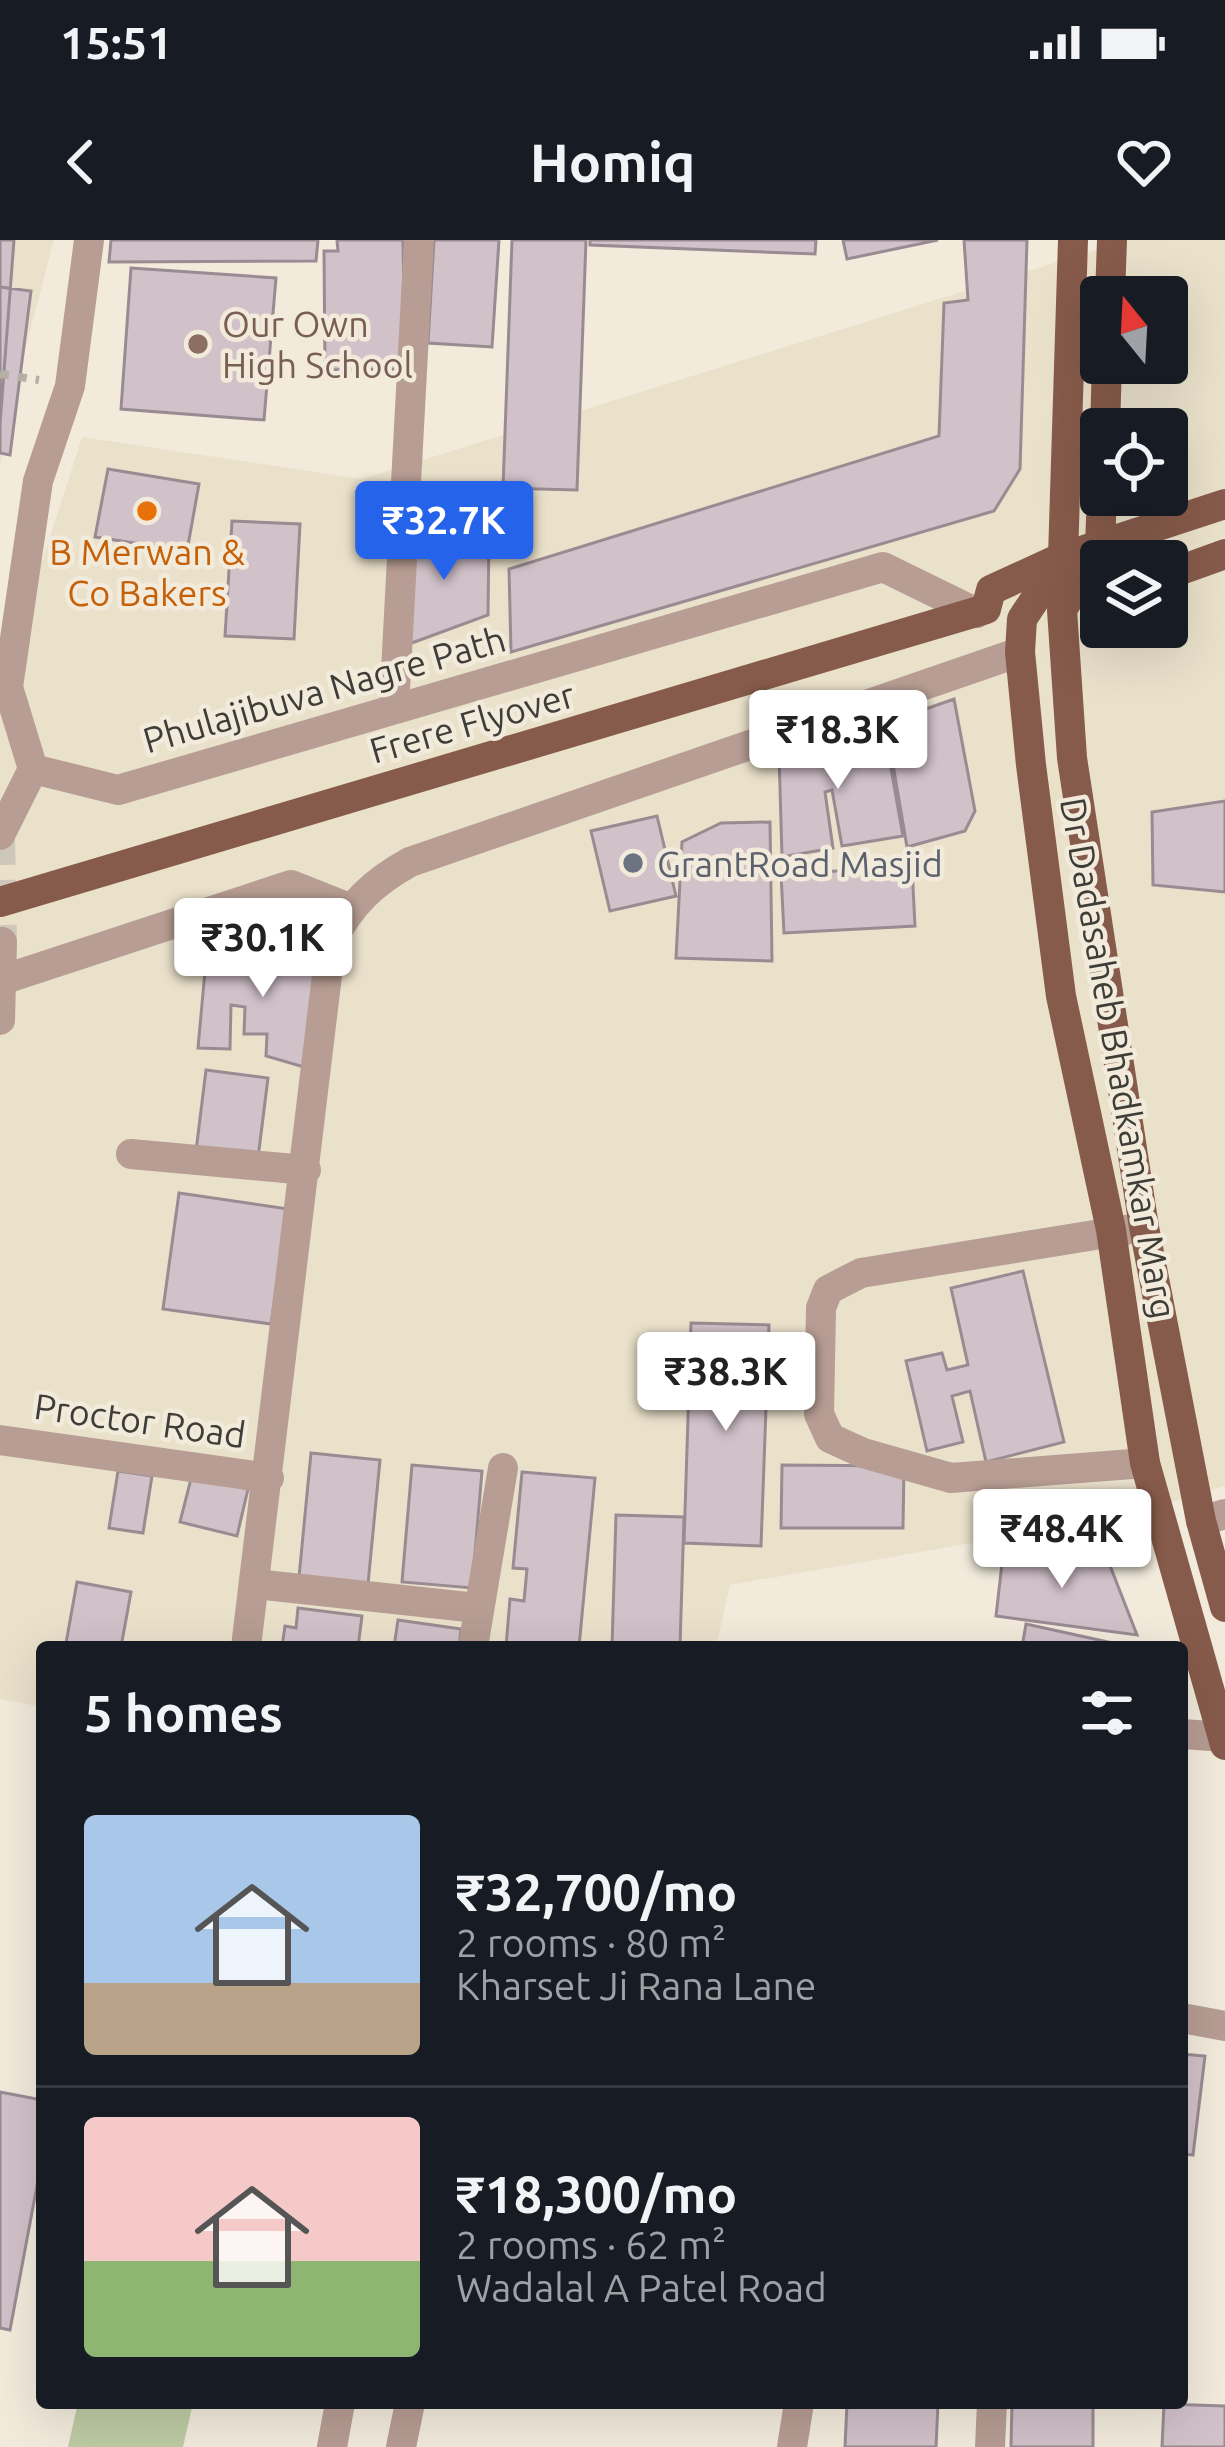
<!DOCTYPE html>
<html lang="en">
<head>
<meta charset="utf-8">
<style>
  :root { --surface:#171b24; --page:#20242c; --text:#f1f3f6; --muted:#9ea1a6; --line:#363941; --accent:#2563eb }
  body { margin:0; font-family:Ubuntu,sans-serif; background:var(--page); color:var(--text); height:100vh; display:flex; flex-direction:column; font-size:45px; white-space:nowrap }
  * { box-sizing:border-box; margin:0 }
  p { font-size:39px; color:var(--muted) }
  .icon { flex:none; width:66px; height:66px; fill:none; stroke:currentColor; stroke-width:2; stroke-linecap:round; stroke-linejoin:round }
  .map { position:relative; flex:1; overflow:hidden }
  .sheet { position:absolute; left:36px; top:1401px; width:1152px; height:768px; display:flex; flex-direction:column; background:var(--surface); border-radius:12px; box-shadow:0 12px 48px #0002 }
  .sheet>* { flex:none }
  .needle { width:78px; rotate:342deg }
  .tools { position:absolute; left:1080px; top:36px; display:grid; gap:24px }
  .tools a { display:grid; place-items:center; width:108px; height:108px; border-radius:12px; background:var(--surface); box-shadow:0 12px 48px #0002; font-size:60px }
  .price { position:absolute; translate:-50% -102px; padding:0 27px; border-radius:12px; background:#fff; color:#222; font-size:39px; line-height:78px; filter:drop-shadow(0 3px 6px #0008) }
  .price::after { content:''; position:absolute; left:50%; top:72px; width:36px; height:27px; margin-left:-18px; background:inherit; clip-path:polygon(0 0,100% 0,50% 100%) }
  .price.current { background:var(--accent); color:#fff }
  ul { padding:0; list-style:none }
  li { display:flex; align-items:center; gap:36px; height:300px; padding:0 48px }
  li+li { border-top:3px solid var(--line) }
  li span { display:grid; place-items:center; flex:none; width:336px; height:240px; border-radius:12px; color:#555 }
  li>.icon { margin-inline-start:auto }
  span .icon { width:144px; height:144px; fill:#fffc; stroke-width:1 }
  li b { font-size:51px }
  h2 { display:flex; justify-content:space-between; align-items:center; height:144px; padding:0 48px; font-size:51px }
  .status { display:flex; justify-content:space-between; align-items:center; height:84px; padding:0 60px; background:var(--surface); direction:ltr }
  .status svg { height:33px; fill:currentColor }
  header { display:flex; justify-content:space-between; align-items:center; height:156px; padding:0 48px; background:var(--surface); font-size:54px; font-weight:600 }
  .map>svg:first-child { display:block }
</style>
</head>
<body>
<div class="status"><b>15:51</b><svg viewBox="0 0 49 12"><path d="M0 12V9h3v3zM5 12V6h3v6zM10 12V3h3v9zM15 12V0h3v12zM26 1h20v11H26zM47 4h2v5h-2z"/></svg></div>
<header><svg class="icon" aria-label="back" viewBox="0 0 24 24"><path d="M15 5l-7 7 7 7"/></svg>Homiq<svg class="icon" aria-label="heart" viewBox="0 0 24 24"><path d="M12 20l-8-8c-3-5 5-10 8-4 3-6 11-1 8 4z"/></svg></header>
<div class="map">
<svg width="1225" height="2207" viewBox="0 0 1225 2207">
  <rect width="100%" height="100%" fill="#f2ebdc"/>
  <!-- built -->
  <path fill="#eae1cb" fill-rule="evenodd" d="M0,0H54L10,168L0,226Z
    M1128,0H1225V1246L1122,1277L730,1345L716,1407H42V1467L0,1459V452L82,197L362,239ZM1101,57H1167V123H1101ZM1101,189H1167V255H1101ZM1101,321H1167V387H1101Z"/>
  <!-- green -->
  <path fill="#bdcba3" d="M78,2163H193L183,2207H68Z"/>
  <!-- building -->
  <path fill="#d1c1c9" stroke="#998b92" stroke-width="3" d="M0,0H14L0,184Z
    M111,0H318L316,21L109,22Z
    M337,0H403L405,129L325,130L324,11H338Z
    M434,0H499L492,107L428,103Z
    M512,0H586L577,250L503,248Z
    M590,0H816L815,14L590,5Z
    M843,0H938L847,19Z
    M964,0H1027L1020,229L994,271L511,412L509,329L939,196L944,63L968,60Z
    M131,28L276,38L264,180L121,169Z
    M0,47L31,51L10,215L0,213Z
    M108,229L199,244L187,311L95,297Z
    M232,281L300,284L294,399L225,396Z
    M407,292L489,296L488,375L401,407Z
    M954,459L975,571L965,591L907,607L886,483Z
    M883,484L903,596L842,606L832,550L825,552L833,608L782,617L779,513Z
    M1225,561V652L1153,645L1152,572Z
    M657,576L676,656L610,671L591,591Z
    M770,582L772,721L676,718L682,602L721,583Z
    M912,627L915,686L784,693L781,634Z
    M294,699L318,713L304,827L266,816L267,794H244L245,767L231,765L230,809L198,808L205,731Z
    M206,830L268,838L258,918L196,911Z
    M179,953L288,969L271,1084L163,1069Z
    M1023,1031L1064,1202L986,1222L970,1151L952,1156L963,1202L927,1211L906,1121L942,1113L947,1130L968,1125L951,1048Z
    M691,1083L769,1085L761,1306L684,1303Z
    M311,1213L380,1220L368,1344L299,1337Z
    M412,1225L482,1231L472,1348L402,1342Z
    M782,1225L904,1226L903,1288H781Z
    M118,1231L152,1236L143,1293L109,1288Z
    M522,1232L595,1238L579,1407H506L510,1359L524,1361L527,1329L513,1328Z
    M192,1235L248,1249L237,1296L180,1282Z
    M616,1275L684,1277L680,1407H612Z
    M1004,1306L1107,1318L1137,1395L996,1376Z
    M77,1342L131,1352L121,1407L66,1403Z
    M298,1368L362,1376L358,1407H282L285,1386L296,1388Z
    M398,1380L461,1389L459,1407H394Z
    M1026,1384L1131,1407H1022Z
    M1182,1814L1205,1816L1193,1915L1182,1914Z
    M0,1852L42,1860V1919L10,2090L0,2088Z
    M847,2163H938L936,2207H845Z
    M1012,2163H1093V2207H1011Z
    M1164,2164L1225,2166V2207H1162Z"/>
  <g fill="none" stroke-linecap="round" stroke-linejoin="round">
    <!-- minor-tunnel -->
    <path stroke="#cec8bb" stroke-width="30" stroke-dasharray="30 15" stroke-linecap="butt" d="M0,595L2,702"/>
    <!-- path -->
    <path stroke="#b5b0a4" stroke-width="8" stroke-dasharray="9 9" stroke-linecap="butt" d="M0,134L39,140"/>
    <!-- minor -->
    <path stroke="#b79d93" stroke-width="30" d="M394,468L419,0
      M33,529L118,550L883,327L977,373
      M33,529L8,447L38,241L70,146L89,0
      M0,595L33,529
      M2,740L291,645L349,668
      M0,780L2,702
      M131,914L306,930
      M1144,987L861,1033L828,1050L821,1068L819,1174L830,1198L863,1213L951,1238L1145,1223
      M0,1200L269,1238
      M1201,1281L1225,1274
      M255,1344L477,1368
      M246,1407L331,702C351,664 372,643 410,622L1020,412
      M473,1407L503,1228
      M1182,1494L1225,1497
      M1182,1778L1225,1786
      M332,2207L340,2163
      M401,2207L410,2163
      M792,2207L799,2163
      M990,2207L992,2163"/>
    <!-- major -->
    <path stroke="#875b4b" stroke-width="30" d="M1073,0L1063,317L1022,379L1020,412L1031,525L1061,756L1111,990L1145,1223L1225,1505
      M1110,57L1112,0
      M1105,189L1107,123
      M1102,255L1100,305L1062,370L1072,518L1144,987L1201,1281L1225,1367
      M1167,335L1225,314
      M986,369L991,350L1063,317L1225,264
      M0,662L986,369"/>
  </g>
  <!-- markers -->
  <circle fill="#8d6e63" stroke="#f2ebdc" stroke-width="4.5" cx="198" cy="104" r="12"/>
  <circle fill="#e8710a" stroke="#f2ebdc" stroke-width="4.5" cx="147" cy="271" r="12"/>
  <circle fill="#6b7280" stroke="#f2ebdc" stroke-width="4.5" cx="633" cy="623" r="12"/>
  <g text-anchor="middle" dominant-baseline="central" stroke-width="9" stroke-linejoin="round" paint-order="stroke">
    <!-- education labels -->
    <g font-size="36" fill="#785e54" stroke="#f2ebdc" text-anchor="start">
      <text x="222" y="83">Our Own<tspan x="222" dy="41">High School</tspan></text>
    </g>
    <!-- food labels -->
    <g font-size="36" fill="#c56008" stroke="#f2ebdc">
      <text x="147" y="311">B Merwan &amp;<tspan x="147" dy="41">Co Bakers</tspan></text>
    </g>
    <!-- street labels -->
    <g font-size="36" fill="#3f3d37" stroke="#f2ebdc">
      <text transform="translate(324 449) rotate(-16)">Phulajibuva Nagre Path</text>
      <text transform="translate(472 482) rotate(-16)">Frere Flyover</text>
      <text transform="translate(1119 818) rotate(80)">Dr Dadasaheb Bhadkamkar Marg</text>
      <text transform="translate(140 1180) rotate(8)">Proctor Road</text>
    </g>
    <!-- worship labels -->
    <g font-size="36" fill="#5b616d" stroke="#f2ebdc" text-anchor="start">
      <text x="657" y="623">GrantRoad Masjid</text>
    </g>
  </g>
</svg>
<div class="tools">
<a><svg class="needle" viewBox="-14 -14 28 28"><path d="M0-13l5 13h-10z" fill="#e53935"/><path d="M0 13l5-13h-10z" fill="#9ea1a6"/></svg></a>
<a><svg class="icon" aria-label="locate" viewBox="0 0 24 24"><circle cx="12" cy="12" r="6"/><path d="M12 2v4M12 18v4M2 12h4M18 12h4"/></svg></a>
<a><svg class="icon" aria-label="layers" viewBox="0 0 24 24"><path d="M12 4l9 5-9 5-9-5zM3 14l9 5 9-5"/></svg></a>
</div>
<b class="price current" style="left:444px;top:343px">₹32.7K</b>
<b class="price" style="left:838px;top:552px">₹18.3K</b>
<b class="price" style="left:263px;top:760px">₹30.1K</b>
<b class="price" style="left:726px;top:1194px">₹38.3K</b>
<b class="price" style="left:1062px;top:1351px">₹48.4K</b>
<section class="sheet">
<h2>5 homes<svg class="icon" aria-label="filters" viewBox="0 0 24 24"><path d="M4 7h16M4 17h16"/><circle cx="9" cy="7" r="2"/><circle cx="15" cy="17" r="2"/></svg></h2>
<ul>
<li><span style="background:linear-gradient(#a9c7e8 70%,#b9a48a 0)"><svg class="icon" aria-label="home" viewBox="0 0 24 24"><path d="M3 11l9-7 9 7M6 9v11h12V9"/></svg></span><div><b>₹32,700/mo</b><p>2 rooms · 80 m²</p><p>Kharset Ji Rana Lane</p></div></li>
<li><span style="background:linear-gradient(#f6c9c9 60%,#8fb573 0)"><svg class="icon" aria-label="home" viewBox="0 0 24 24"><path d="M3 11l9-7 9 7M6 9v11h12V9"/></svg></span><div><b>₹18,300/mo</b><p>2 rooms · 62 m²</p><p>Wadalal A Patel Road</p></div></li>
</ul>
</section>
</div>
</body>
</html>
